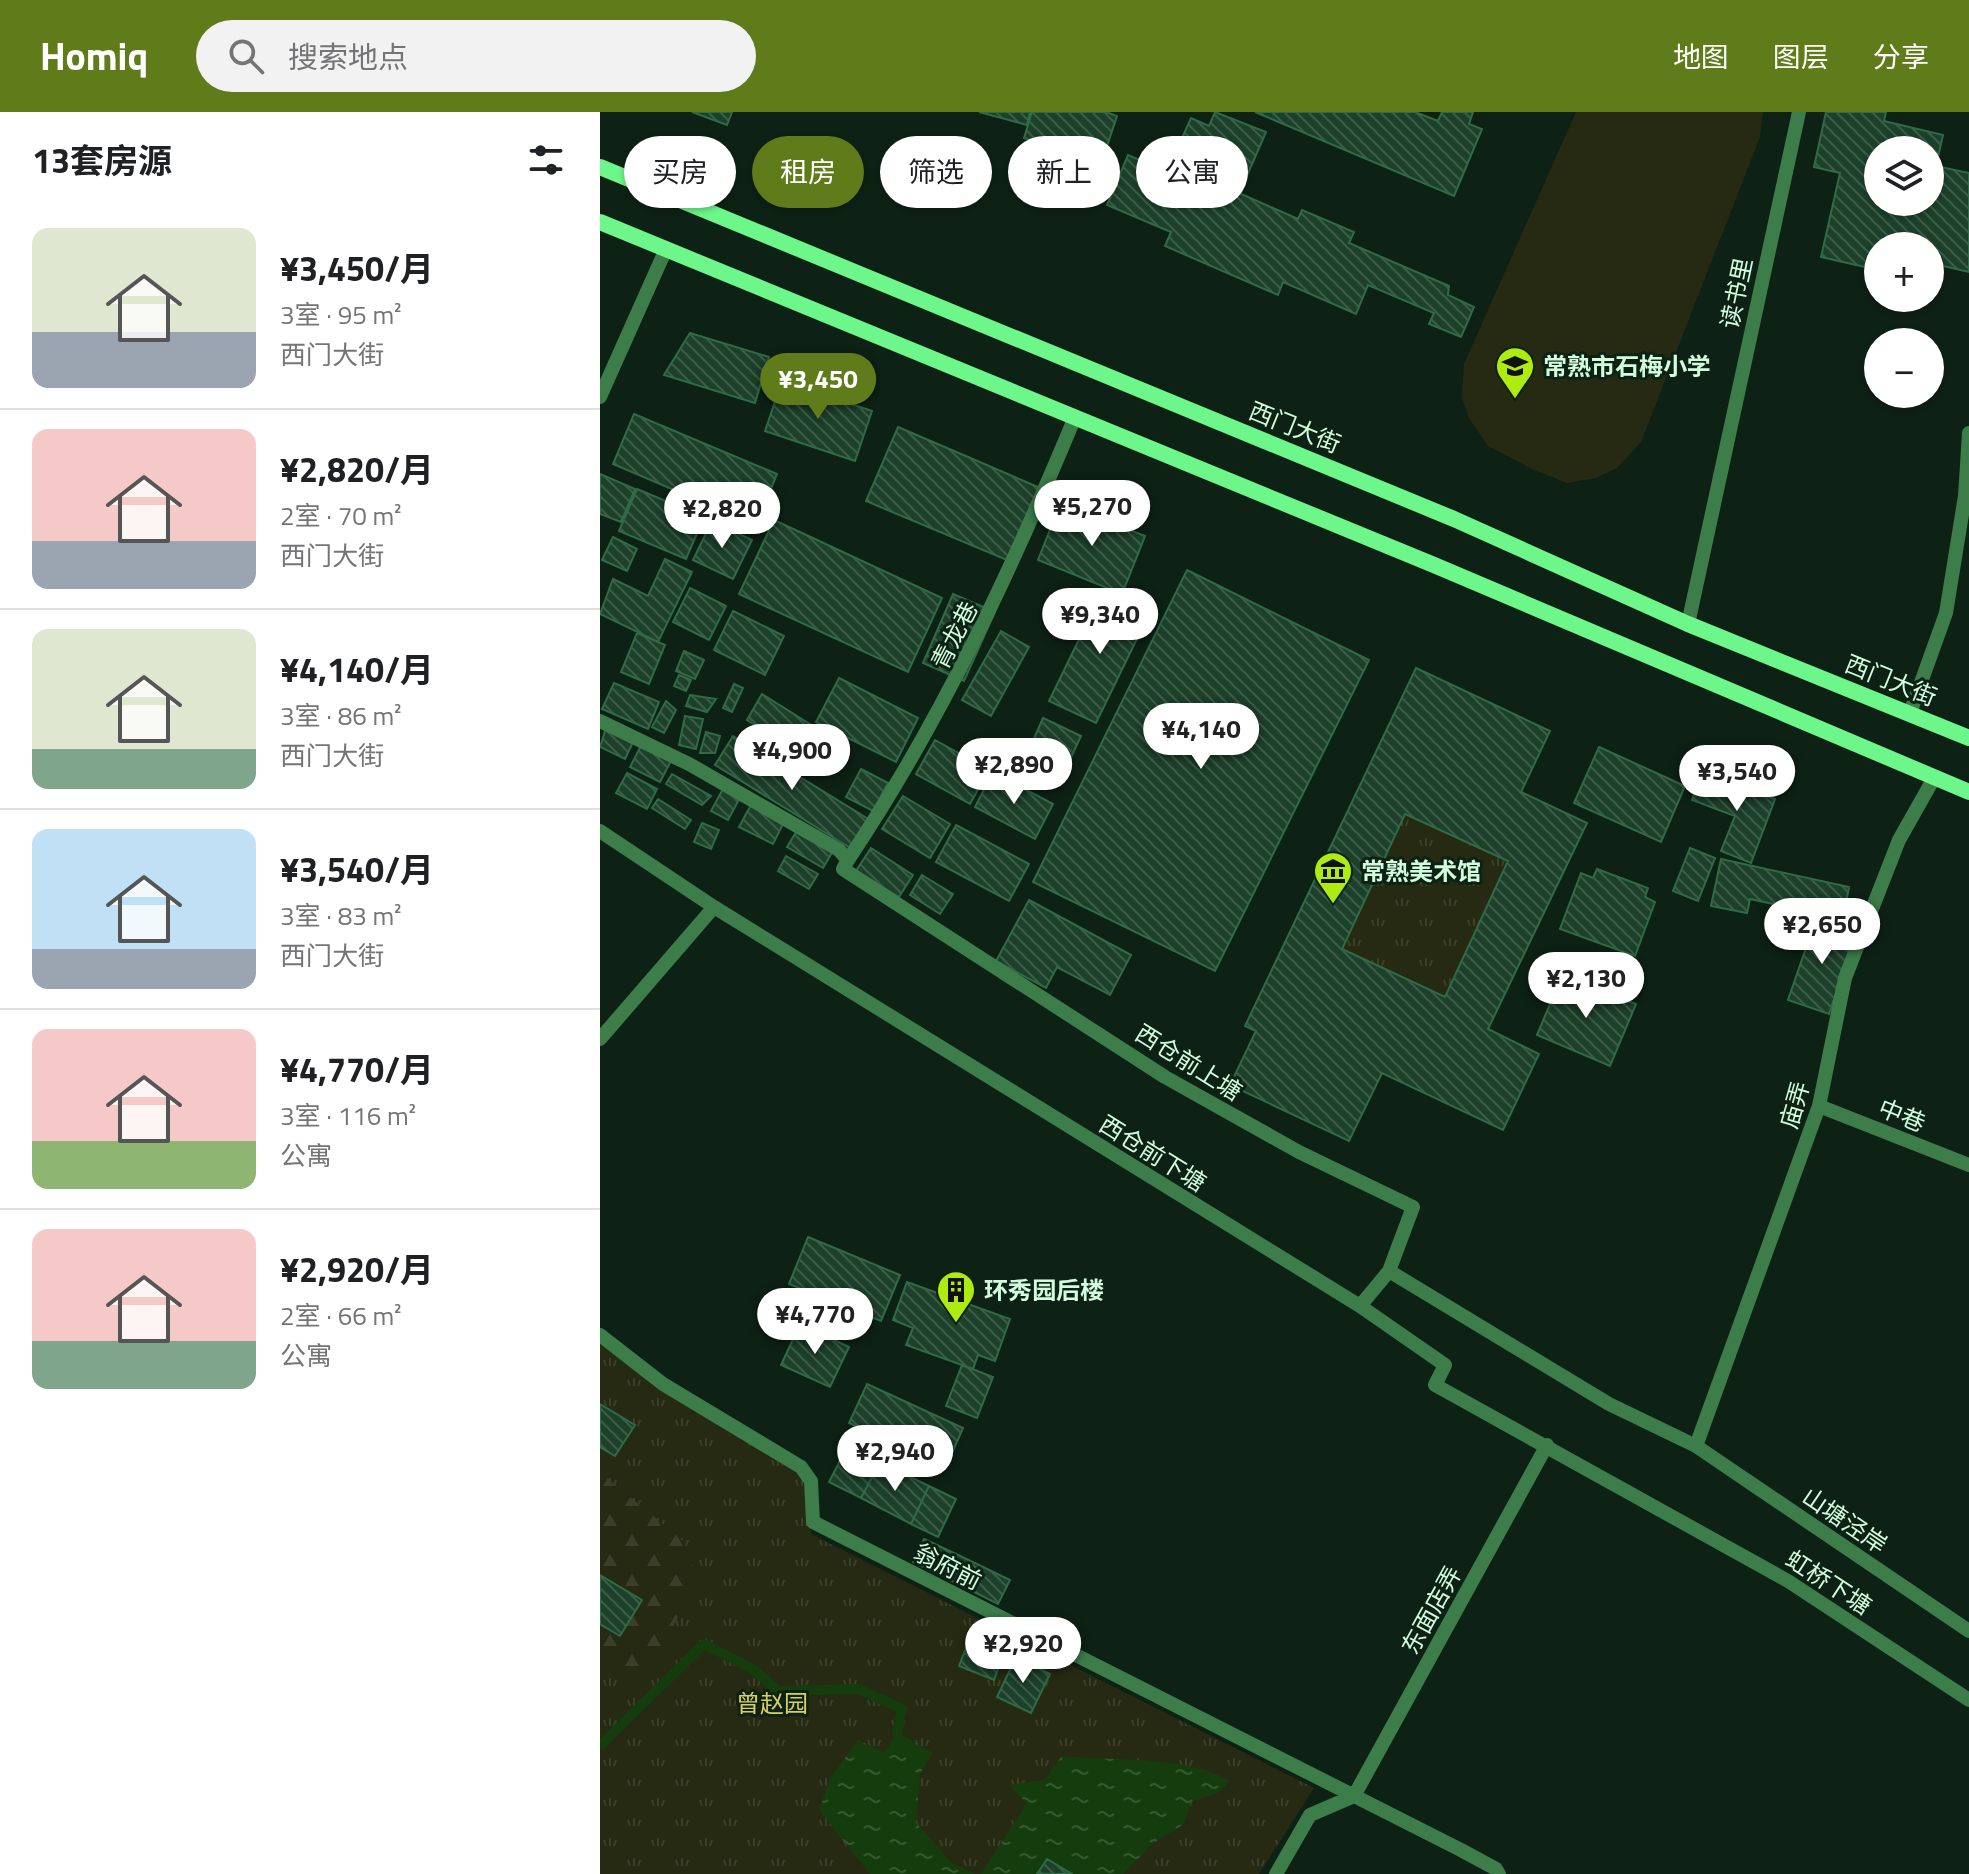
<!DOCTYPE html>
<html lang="zh">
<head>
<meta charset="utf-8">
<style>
  :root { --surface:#fff; --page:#f2f2f2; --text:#202124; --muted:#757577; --line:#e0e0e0; --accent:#607c1a }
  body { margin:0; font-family:"Titillium Web","Noto Sans SC",sans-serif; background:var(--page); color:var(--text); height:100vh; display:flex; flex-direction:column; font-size:30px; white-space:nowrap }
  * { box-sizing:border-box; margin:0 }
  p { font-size:26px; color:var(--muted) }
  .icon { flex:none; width:44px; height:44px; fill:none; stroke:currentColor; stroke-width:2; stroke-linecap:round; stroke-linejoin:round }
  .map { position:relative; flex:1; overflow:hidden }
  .drawer { display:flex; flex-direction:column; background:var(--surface); width:600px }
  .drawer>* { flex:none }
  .banner { position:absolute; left:24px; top:24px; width:760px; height:72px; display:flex; gap:16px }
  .fabs { position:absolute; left:1264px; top:24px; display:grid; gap:16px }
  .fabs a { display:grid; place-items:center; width:80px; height:80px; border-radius:50%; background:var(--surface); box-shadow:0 2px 6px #0004; font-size:40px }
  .price { position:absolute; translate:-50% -68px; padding:0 18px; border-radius:28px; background:#fff; color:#222; font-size:26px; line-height:52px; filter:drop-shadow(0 2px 4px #0008) }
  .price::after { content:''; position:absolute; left:50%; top:48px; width:24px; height:18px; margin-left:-12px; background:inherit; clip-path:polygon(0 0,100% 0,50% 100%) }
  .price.selected { background:var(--accent); color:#fff }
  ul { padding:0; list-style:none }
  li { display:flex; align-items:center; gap:24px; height:200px; padding:0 32px }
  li+li { border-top:2px solid var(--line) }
  li span { display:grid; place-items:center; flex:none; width:224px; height:160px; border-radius:16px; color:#555 }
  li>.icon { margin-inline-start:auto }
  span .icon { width:96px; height:96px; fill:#fffc; stroke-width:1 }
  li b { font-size:34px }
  h2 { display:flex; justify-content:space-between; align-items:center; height:96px; padding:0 32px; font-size:34px }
  .chip { padding:0 28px; border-radius:36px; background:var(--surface); box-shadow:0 2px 6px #0004; font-size:28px; line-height:72px }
  .chip.selected { background:var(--accent); color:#fff }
  header { display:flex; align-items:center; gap:48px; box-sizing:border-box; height:112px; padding:0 40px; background:var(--accent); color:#fff }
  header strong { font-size:38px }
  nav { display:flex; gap:44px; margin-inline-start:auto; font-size:28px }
  .search { width:560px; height:72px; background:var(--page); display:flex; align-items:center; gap:20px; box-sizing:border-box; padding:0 28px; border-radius:44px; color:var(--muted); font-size:30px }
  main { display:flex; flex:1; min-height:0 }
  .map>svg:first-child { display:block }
</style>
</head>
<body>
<header>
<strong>Homiq</strong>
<div class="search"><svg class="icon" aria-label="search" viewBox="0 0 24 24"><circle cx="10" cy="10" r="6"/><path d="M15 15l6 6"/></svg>搜索地点</div>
<nav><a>地图</a><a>图层</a><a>分享</a></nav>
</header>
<main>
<section class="drawer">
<h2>13套房源<svg class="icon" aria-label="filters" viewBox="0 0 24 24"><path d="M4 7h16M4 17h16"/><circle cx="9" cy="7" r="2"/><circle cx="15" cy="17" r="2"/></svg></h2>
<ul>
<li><span style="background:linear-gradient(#dfe7d0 65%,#9aa5b1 0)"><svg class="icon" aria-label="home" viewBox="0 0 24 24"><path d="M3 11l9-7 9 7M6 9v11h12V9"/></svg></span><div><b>¥3,450/月</b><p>3室 · 95 m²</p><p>西门大街</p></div></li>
<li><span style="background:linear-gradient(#f6c9c9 70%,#9aa5b1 0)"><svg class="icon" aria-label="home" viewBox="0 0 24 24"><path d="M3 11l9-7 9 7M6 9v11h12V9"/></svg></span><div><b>¥2,820/月</b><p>2室 · 70 m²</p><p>西门大街</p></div></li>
<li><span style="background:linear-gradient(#dfe7d0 75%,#7fa58c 0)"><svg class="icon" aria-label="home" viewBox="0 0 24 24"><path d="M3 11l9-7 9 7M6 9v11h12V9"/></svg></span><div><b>¥4,140/月</b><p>3室 · 86 m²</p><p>西门大街</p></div></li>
<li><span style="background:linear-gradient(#bfe0f5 75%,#9aa5b1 0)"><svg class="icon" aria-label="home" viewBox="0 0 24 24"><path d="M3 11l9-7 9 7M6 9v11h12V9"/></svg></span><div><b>¥3,540/月</b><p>3室 · 83 m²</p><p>西门大街</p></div></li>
<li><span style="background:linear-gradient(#f6c9c9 70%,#8fb573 0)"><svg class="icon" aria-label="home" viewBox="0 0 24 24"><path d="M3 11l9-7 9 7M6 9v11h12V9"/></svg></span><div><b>¥4,770/月</b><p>3室 · 116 m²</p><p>公寓</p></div></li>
<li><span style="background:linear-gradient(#f6c9c9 70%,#7fa58c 0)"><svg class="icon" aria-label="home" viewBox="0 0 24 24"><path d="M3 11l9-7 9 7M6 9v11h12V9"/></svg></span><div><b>¥2,920/月</b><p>2室 · 66 m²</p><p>公寓</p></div></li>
</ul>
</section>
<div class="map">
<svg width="1369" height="1762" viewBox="0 0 1369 1762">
  <defs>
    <pattern id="grass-tufts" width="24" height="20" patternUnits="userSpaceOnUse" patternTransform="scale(2)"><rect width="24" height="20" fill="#272a12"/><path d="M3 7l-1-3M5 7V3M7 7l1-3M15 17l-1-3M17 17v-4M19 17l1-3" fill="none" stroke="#3b3f29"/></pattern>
    <pattern id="forest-firs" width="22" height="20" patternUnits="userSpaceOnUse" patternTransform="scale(2)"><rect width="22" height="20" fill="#272a12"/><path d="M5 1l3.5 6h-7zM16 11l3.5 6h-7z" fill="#3b3f29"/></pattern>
    <pattern id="water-ripples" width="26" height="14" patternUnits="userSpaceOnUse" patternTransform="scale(2)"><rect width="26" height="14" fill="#153c0c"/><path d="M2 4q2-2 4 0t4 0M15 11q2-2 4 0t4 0" fill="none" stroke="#36592f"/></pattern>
    <pattern id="building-back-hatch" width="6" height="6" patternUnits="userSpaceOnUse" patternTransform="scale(2)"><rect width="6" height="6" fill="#1c402a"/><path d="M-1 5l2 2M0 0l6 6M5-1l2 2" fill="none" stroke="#3c5c48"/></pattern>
  </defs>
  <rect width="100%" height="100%" fill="#0e2115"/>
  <!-- grass -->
  <path fill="url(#grass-tufts)" d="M805,702L908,749L845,885L742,837Z
    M0,1223L211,1369V1422L714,1676L659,1762H0Z"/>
  <!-- forest -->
  <path fill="url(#forest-firs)" d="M0,1360L83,1429L97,1466L59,1543L35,1562L0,1563Z"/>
  <!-- pitch -->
  <path fill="#272a12" d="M976,0H1163L1160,25L1041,330L1017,356L996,366L967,371L932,357L888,334L869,306L862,286L864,252Z"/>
  <!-- water -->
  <path fill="url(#water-ripples)" d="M297,1620L333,1641L320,1662L316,1711L351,1750L375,1762H270L219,1698L231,1665L258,1628L285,1641Z
    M462,1644C513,1650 585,1642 629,1669L620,1680L591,1690L584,1712L552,1732L523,1762H381L427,1691L409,1673L444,1668Z"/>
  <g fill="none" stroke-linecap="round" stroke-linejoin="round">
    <!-- stream -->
    <path stroke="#153c0c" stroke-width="10" d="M2,1632L104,1532L153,1557L178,1579L259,1577L302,1597L297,1620"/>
  </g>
  <!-- building -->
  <path fill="url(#building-back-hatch)" stroke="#2f6b46" stroke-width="2" fill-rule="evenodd" d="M92,0H132L127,13Z
    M379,0H430L427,13Z
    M432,0H506L517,4L501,52L424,26Z
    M615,0L666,20L646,66L638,63L632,78L698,107L702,98L754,120L749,131L849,174L848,183L874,195L861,225L829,212L834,201L768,173L756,202L683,170L678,183L565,134L571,120L507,93L528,43L563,58L569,45L603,59L611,39L582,26L591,6L609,14Z
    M655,0H815L838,9L842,0H873L869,12L882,17L854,84Z
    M1226,0H1286L1284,9L1343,23L1336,54L1369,61V160L1330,151V134H1278V158L1221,145L1240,61L1214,55ZM1278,38H1330V90H1278Z
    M90,221L169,245L155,291L64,263Z
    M182,269L272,299L255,349L165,319Z
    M34,302L177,362L156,413L13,352Z
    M298,315L445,378L414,451L266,389Z
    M0,362L35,377L21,410L0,402Z
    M37,377L104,405L86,447L19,419Z
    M461,390L545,424L522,482L438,448Z
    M174,408L342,486L308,560L139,482Z
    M112,409L152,428L133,467L93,448Z
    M13,425L37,437L27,459L2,448Z
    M65,447L92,460L58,530L0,502L13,467L48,484Z
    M587,458L769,548L615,859L433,770Z
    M90,476L126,494L109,528L73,510Z
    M504,476L551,498L496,611L449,589Z
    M353,482L395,500L364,569L323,551Z
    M133,499L184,524L165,563L114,538Z
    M401,519L429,535L391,604L362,588Z
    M37,521L65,533L49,572L21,560Z
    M84,539L104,548L95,567L76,559Z
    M816,556L950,619L921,680L987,711L888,917L939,942L903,1018L782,961L749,1029L630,973L656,919L645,914ZM805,702L908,749L845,885L742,837Z
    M79,563L91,568L86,579L74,574Z
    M239,566L318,606L296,650L216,610Z
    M14,571L59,590L48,617L2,597Z
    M134,572L143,576L132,600L123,596Z
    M162,582L213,614L197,640L147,608Z
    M90,583L116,587L107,600L86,594Z
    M66,589L76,598L64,621L52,615Z
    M85,604L103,607L96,637L79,633Z
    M443,606L481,624L469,650L431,633Z
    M8,610L36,624L25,647L0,635Z
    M106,620L120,624L115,641H100Z
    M133,624L270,708L252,737L115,653Z
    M44,628L74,643L60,670L30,655Z
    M335,628L389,658L370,692L316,662Z
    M999,635L1085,674L1061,730L974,691Z
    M261,657L288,671L273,699L246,685Z
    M1103,659L1175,687L1151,751L1121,739L1135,704L1092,688Z
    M393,660L453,692L435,727L375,695Z
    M27,661L57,677L47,697L16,681Z
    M72,662L111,684L102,693L66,672Z
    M125,673L142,682L128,708L111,699Z
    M303,684L350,712L330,746L282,717Z
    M58,687L91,708L85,717L52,696Z
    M153,689L186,706L173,732L139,715Z
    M102,711L119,718L111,737L94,730Z
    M356,713L429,752L409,789L336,750Z
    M198,717L233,739L223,756L187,735Z
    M271,736L313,763L299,785L256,759Z
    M1090,736L1115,746L1098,789L1073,779Z
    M186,744L218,762L209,777L178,759Z
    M1121,747L1249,775L1243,807L1150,787L1147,801L1111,794Z
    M997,757L1048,776L1045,785L1055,790L1035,844L960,817L981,761L993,766Z
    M322,763L353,782L340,802L310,783Z
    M429,788L531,843L510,883L457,855L446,876L396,849Z
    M1216,807L1256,820L1229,902L1188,888Z
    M963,861L1036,892L1010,954L937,923Z
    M208,1125L300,1163L281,1209L189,1172Z
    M307,1170L410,1207L395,1249L378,1243L373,1257L306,1233L313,1216L293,1208Z
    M200,1212L249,1235L230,1275L181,1253Z
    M362,1253L393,1265L377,1306L346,1294Z
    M267,1272L363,1316L346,1355L249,1311Z
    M0,1292L35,1313L15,1344L0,1335Z
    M248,1333L280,1350L261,1386L229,1370Z
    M280,1350L329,1374L311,1412L261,1386Z
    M329,1374L356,1387L338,1425L311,1412Z
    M324,1427L354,1441L342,1464L313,1450Z
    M354,1441L410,1468L398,1492L342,1464Z
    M0,1463L42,1488L20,1524L0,1512Z
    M373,1518L408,1531L394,1568L359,1554Z
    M416,1545L450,1562L431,1601L397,1585Z
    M447,1747L472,1762H437Z"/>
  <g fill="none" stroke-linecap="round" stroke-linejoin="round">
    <!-- lane -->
    <path stroke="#3c7d4a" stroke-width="14" d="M0,285L66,137
      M1088,512L1199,0
      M1310,601L1346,501L1365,384L1369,321
      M0,609L89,652L239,738L248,748L243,757L565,965L699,1040L813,1095L789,1159L1009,1292L1096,1334L1369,1519
      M0,719L114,795L760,1194L845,1253L835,1273L1188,1469L1369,1588
      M248,748C341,609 411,459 475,305
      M0,927L114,795
      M1219,994L1369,1053
      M760,1194L789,1159
      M0,1223L63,1272L201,1355L211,1369L213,1410L861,1738L896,1757L899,1762
      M1096,1334L1219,994L1245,866L1299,728L1334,666
      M676,1762L710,1703L754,1684L947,1333"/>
    <!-- secondary -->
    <path stroke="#6df689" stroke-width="16" d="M0,55L854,407L1088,512L1369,626
      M0,110L834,453L1369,680"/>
  </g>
  <!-- icons -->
  <defs>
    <g id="school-pin" transform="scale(2)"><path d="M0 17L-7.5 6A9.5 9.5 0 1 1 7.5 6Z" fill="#aeeb0e" stroke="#0e2115"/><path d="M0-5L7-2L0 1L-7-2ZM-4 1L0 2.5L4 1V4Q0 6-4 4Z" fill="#111"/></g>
    <g id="museum-pin" transform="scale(2)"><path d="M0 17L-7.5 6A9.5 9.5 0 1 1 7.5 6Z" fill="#aeeb0e" stroke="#0e2115"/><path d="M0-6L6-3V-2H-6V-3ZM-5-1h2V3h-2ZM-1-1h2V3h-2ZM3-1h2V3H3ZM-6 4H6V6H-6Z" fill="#111"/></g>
    <g id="building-pin" transform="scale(2)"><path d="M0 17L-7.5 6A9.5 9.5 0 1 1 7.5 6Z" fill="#aeeb0e" stroke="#0e2115"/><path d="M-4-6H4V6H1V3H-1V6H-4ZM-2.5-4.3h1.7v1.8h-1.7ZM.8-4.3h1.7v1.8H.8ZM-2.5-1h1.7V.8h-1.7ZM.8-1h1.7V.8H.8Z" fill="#111"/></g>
  </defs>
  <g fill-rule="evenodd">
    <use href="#school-pin" x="915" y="254"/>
    <use href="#museum-pin" x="733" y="759"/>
    <use href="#building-pin" x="356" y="1178"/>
  </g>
  <g text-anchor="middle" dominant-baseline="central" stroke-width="6" stroke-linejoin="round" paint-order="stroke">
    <!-- street labels -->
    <g font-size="24" fill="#d1fcdd" stroke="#0e2115">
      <text transform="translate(1136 181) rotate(-78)">读书里</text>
      <text transform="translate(695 315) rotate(22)">西门大街</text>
      <text transform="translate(354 523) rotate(-63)">青龙巷</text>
      <text transform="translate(1291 568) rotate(22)">西门大街</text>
      <text transform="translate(589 950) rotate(32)">西仓前上塘</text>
      <text transform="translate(1194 993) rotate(-74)">庙弄</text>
      <text transform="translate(1302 1003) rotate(22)">中巷</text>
      <text transform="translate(553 1041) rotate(32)">西仓前下塘</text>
      <text transform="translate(1245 1408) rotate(34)">山塘泾岸</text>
      <text transform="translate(348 1454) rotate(27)">翁府前</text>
      <text transform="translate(1229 1470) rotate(33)">虹桥下塘</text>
      <text transform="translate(831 1498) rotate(-61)">东面店弄</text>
    </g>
    <!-- poi labels -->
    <g font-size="24" font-weight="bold" fill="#d1fcdd" stroke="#0e2115" text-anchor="start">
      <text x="943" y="254">常熟市石梅小学</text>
      <text x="761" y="759">常熟美术馆</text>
      <text x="384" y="1178">环秀园后楼</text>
    </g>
    <!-- park labels -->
    <g font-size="24" fill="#d8cf61" stroke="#0e2115">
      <text x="172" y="1591">曾赵园</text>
    </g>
  </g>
</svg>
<div class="fabs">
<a><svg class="icon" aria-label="layers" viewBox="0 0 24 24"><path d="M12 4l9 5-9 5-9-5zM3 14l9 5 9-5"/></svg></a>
<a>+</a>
<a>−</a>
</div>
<b class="price selected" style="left:218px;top:309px">¥3,450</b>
<b class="price" style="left:492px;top:436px">¥5,270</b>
<b class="price" style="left:122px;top:438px">¥2,820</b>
<b class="price" style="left:500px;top:544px">¥9,340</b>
<b class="price" style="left:601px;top:659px">¥4,140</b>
<b class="price" style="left:192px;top:680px">¥4,900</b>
<b class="price" style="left:414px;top:694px">¥2,890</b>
<b class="price" style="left:1137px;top:701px">¥3,540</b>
<b class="price" style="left:1222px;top:854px">¥2,650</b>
<b class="price" style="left:986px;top:908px">¥2,130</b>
<b class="price" style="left:215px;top:1244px">¥4,770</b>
<b class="price" style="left:295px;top:1381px">¥2,940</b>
<b class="price" style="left:423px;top:1573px">¥2,920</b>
<div class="banner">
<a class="chip">买房</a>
<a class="chip selected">租房</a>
<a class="chip">筛选</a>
<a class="chip">新上</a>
<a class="chip">公寓</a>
</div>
</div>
</main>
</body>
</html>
